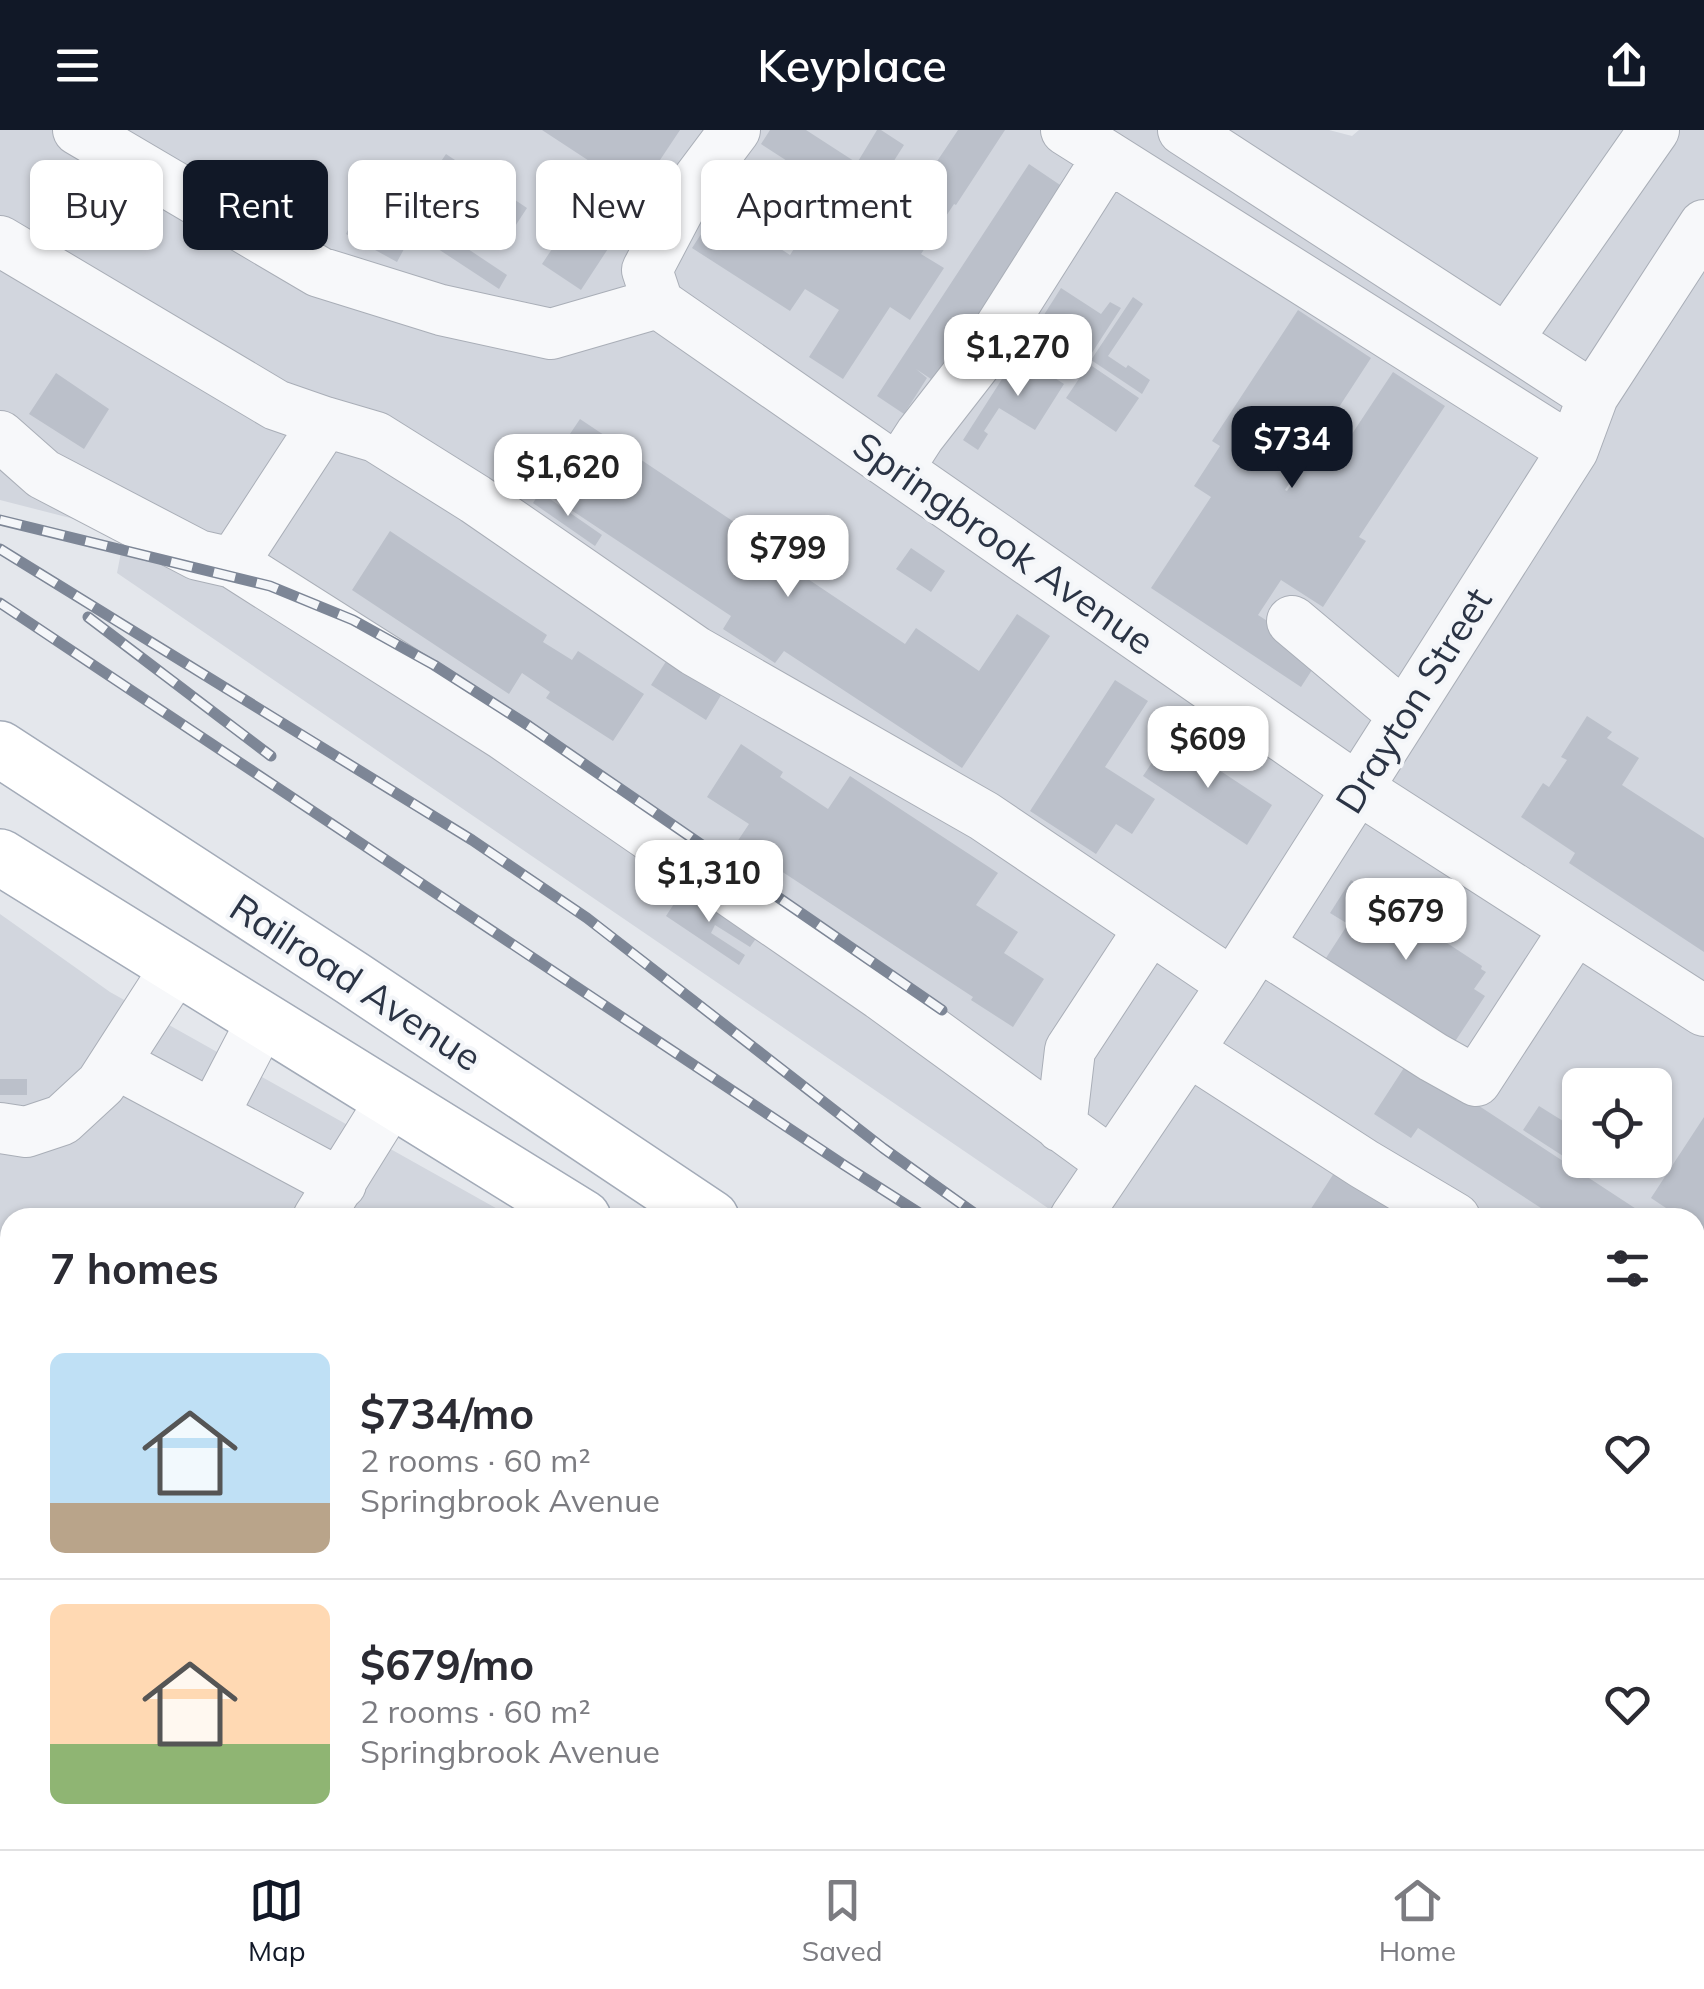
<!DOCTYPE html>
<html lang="en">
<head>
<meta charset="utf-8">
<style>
  :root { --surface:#fff; --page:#f2f2f3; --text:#2b2b33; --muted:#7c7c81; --line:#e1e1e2; --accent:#111827 }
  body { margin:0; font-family:Mulish,sans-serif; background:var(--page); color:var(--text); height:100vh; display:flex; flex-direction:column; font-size:38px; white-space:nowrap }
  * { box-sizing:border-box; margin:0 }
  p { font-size:32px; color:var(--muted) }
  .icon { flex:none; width:55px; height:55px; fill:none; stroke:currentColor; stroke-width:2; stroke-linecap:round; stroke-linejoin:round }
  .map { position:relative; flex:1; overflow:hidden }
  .panel { position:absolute; left:0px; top:1078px; width:1705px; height:642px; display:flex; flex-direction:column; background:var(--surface); border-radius:30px 30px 0 0; box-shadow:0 2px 8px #0004 }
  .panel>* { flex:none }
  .top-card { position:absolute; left:30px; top:30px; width:1000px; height:90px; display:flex; gap:20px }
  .controls { position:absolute; left:1562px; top:938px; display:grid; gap:20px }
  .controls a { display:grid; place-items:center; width:110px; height:110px; border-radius:15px; background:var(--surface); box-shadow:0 2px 8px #0004; font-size:50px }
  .price { position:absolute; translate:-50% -85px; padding:0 22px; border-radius:20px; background:#fff; color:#222; font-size:32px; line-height:65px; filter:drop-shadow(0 2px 5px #0008) }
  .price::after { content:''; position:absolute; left:50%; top:60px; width:30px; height:22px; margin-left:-15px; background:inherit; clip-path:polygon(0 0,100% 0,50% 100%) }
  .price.on { background:var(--accent); color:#fff }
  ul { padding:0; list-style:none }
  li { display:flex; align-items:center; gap:30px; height:250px; padding:0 50px }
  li+li { border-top:2px solid var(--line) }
  li span { display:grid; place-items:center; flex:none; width:280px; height:200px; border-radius:15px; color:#555 }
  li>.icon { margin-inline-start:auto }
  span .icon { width:120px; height:120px; fill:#fffc; stroke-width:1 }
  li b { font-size:42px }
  h2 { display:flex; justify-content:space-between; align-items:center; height:120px; padding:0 50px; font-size:42px }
  .tag { padding:0 35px; border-radius:15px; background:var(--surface); box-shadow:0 2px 8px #0004; font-size:35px; line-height:90px }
  .tag.on { background:var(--accent); color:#fff }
  header { display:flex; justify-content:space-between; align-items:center; height:130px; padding:0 50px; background:var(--accent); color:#fff; font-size:45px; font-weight:600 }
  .tab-bar { display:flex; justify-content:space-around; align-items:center; height:140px; border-top:2px solid var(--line); background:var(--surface); font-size:28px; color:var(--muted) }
  .tab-bar a { display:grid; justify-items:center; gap:5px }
  .tab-bar .on { color:var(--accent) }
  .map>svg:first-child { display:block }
</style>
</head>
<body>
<header><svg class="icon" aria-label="menu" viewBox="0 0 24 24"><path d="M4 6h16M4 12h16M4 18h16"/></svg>Keyplace<svg class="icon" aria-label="share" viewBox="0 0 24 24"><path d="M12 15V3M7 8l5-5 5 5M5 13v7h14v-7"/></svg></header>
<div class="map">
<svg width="1704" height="1719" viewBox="0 0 1704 1719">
  <rect width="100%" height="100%" fill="#e4e7ec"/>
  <!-- built -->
  <path fill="#d2d6de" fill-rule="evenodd" d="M0,0H1329L1352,6L1359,0H1704V1504L1695,1498V1088L1061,1087L117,443L125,402L0,370ZM1580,955H1655V1030H1580Z
    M0,784L110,862L512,1087L10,1088V1391L0,1389Z
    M871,1710H1472L1486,1719H885Z"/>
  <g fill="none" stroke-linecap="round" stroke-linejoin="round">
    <!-- river -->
    <path stroke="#9fb4cc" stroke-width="62" d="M0,1682L10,1686
      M79,1710L104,1719"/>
  </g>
  <!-- building -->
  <path fill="#bbc0ca" d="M542,0H680L638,63Z
    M770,0H806L857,33L877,0H881L904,15L883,48L913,67L958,0H1005L956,75L954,74L921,124L944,138L910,190L890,177L843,249L809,227L839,180L805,159L790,181L692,118L718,78L790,125L832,60L761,14Z
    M446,24L527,78L506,110L425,55Z
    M1029,34L1069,61L940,255L916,239L927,248L904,284L877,266Z
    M598,50L636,76L581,160L542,134Z
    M359,78L411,106L397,132L346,104Z
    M453,95L475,109L468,119L507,145L499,159L429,113L438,100L447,105Z
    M1061,158L1101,184L1110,172L1121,178L1086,232L1035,199Z
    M1133,167L1143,174L1108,226L1126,238L1128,235L1150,250L1142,264L1091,230Z
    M1298,180L1371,228L1285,360L1287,361L1329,297L1348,310L1393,242L1445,276L1359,407L1366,411L1323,477L1281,450L1258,485L1321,526L1301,557L1151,458L1211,367L1194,356L1220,316L1212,311Z
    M1018,224L1064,254L1035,300L999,278L984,301L988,304L978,320L963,310Z
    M1089,234L1139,268L1116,302L1066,268Z
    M56,243L109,279L84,319L29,284Z
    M580,289L776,420L772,425L905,514L916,498L979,541L1017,484L1050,506L962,638L784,521L775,533L723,499L731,486L535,356Z
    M540,362L602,405L595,416L533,373Z
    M390,401L547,505L543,512L572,530L578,521L644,564L613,611L546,568L550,562L522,543L509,564L352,460Z
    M911,418L945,441L931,462L896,439Z
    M672,522L726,557L706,590L651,555Z
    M1115,550L1148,571L1105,637L1155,669L1132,704L1116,694L1096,724L1030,681Z
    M1587,586L1612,602L1607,608L1639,628L1622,655L1704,708V822L1569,733L1575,723L1521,687L1543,653L1549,657L1567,630L1561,627Z
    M1169,607L1272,675L1247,715L1143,646Z
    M741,614L783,642L780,647L828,679L850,646L998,743L976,775L1018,802L1004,823L1044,849L1013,897L971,870L973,867L737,712L749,694L707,667Z
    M1351,750L1482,836L1481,839L1486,842L1474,859L1485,866L1454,913L1326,828L1348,794L1330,783Z
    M683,760L757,807L750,817L715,795L711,803L745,825L739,835L666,786Z
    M1409,930L1650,1088H1615L1602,1079L1596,1088H1562L1548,1079L1547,1082L1418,998L1411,1008L1374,984Z
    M0,949H27V965H0Z
    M1539,976L1579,1001L1563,1026L1523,1000Z
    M1704,987V1102L1695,1097V1088H1681L1651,1068Z
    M1336,1040L1409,1088H1305Z
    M1111,1710H1212L1206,1719H1125Z
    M1279,1710H1318L1332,1719H1273Z"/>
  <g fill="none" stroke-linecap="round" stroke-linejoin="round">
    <!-- minor casing -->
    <g stroke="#a9aeb7" stroke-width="52">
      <path id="minor" d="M78,0L319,142L441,180L551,204L658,173
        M1066,0L1573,320
        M1183,0L1593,266
        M0,111L276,275L325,292
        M658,173L1357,658L1704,881
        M658,173L647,140L687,64L735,0
        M994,207L1108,27
        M1507,210L1654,0
        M0,306L43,344L198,425L233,433
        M898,339L920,305L976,233
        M1292,491L1404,585
        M1258,815L1433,927L1476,951L1575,799
        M1189,921L1364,1034L1455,1088
        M115,933L341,1054
        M213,985L263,889
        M1061,997L1070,920L1150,798
        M0,998L26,1002L62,990L101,954L177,836
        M1112,1033L881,865L504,605L233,433L325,292L376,307L475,369L695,521L984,686L1233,854
        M318,1088L392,969
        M1075,1088L1233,854L1573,320L1593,266L1704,95
        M1695,1172L1704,1171
        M1695,1236L1704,1242
        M1695,1339L1704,1345
        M1695,1423L1704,1425
        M1244,1719L1250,1710"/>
    </g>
    <!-- major casing -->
    <g stroke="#a3abb8" stroke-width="58">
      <path id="major" d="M0,619L352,848L711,1088
        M0,727L583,1088
        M1535,1710L1549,1719
        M1661,1710L1675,1719"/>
    </g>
    <!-- minor -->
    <use href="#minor" stroke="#f7f8fa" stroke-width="50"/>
    <!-- major -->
    <use href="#major" stroke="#fff" stroke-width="55"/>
    <!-- rail casing -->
    <g stroke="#7d8696" stroke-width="11">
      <path id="rail" d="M0,390L270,456L353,490L434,535L529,596L942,880
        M0,419L472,710L587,788L883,1018L981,1088
        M0,473L844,1035L927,1088
        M88,487L271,626
        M1695,1478L1704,1480
        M1695,1541L1704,1546
        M1695,1586L1704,1592
        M1695,1627L1704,1632"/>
    </g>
    <!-- rail -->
    <use href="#rail" stroke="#f4f6f9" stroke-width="8" stroke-dasharray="22" stroke-linecap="butt"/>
  </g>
  <g text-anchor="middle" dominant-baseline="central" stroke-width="8" stroke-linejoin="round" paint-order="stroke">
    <!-- street labels -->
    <g font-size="38" fill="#2b3445" stroke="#f4f6f9">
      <text transform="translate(1004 413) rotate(35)">Springbrook Avenue</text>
      <text transform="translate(1413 570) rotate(-58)">Drayton Street</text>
      <text transform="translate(356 852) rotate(33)">Railroad Avenue</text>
    </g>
  </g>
</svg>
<div class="controls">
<a><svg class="icon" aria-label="locate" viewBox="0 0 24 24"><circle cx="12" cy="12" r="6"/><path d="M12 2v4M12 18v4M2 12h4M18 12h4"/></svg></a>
</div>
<b class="price" style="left:1018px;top:269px">$1,270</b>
<b class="price on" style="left:1292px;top:361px">$734</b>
<b class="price" style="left:568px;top:389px">$1,620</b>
<b class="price" style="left:788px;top:470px">$799</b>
<b class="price" style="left:1208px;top:661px">$609</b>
<b class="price" style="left:709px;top:795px">$1,310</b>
<b class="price" style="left:1406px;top:833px">$679</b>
<div class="top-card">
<a class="tag">Buy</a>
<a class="tag on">Rent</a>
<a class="tag">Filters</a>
<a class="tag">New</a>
<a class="tag">Apartment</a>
</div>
<section class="panel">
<h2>7 homes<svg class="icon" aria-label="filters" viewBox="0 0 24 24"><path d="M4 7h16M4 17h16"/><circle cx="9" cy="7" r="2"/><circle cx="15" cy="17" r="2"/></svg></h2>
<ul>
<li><span style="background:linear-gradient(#bfe0f5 75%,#b9a48a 0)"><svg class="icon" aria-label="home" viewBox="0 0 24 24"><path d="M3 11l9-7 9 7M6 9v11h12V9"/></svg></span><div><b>$734/mo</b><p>2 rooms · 60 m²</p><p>Springbrook Avenue</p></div><svg class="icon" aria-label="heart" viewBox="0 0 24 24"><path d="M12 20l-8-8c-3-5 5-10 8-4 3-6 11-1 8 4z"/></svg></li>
<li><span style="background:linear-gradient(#ffd9b3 70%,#8fb573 0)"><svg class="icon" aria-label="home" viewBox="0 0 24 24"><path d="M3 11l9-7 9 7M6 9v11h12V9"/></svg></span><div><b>$679/mo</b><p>2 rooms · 60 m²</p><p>Springbrook Avenue</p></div><svg class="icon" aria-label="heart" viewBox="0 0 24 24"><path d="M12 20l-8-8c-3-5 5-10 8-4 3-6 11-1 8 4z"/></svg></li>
</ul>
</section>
</div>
<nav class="tab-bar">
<a class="on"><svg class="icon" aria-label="map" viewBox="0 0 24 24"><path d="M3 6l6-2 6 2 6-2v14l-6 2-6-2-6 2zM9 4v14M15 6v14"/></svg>Map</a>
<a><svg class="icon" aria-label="saved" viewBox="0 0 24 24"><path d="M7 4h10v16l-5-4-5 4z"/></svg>Saved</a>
<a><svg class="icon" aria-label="home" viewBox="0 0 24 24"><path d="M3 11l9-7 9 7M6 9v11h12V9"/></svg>Home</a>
</nav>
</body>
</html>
